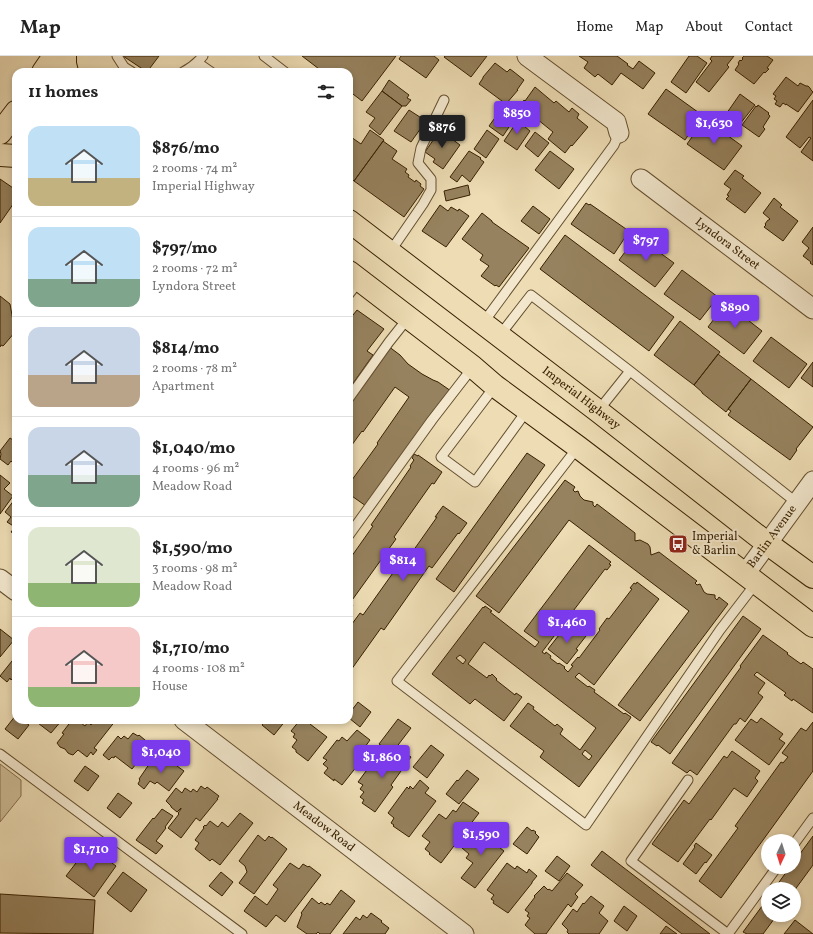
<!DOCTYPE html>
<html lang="en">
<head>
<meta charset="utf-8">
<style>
  :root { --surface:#fff; --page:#f2f2f2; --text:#222; --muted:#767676; --line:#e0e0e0; --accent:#7c3aed }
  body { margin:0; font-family:Vollkorn,serif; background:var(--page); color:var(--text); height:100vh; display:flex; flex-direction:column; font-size:15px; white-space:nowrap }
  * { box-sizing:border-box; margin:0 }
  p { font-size:13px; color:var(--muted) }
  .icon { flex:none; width:22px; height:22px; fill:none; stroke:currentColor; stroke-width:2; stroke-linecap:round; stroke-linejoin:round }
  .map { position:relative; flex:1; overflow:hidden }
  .side { position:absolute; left:12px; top:12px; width:341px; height:656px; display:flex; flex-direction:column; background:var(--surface); border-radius:12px; box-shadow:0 2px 6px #0003 }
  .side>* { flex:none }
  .needle { width:26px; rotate:184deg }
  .fabs { position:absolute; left:761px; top:778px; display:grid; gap:8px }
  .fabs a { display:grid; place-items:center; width:40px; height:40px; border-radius:50%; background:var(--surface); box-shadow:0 2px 6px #0003; font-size:20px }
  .price { position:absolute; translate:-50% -34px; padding:0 9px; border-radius:4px; background:var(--accent); color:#fff; font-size:13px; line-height:26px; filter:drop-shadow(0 1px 2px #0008) }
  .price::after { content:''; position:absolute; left:50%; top:24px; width:12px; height:9px; margin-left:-6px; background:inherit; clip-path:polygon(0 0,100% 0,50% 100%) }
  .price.on { background:#222; color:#fff }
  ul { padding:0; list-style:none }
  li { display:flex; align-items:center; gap:12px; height:100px; padding:0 16px }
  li+li { border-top:1px solid var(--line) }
  li span { display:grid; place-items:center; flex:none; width:112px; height:80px; border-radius:12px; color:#555 }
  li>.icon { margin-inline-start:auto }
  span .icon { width:48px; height:48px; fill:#fffc; stroke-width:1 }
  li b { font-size:17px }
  h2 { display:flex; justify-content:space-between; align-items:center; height:48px; padding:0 16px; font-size:17px }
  header { display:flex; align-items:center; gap:24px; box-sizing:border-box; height:56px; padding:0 20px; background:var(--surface); border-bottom:1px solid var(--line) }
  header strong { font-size:19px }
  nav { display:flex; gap:22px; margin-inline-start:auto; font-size:14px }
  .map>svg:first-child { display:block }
</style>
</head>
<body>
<header>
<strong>Map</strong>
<nav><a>Home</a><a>Map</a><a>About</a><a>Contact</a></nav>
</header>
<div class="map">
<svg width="813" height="878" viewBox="0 0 813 878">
  <rect width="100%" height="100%" fill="#eddcb4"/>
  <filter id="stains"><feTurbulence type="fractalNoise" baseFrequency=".005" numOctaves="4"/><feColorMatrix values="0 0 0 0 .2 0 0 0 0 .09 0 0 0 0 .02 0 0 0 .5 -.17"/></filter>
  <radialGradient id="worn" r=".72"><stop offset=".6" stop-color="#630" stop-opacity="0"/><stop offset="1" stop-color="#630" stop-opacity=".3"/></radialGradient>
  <!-- green -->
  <path fill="#cebc96" stroke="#836e4c" d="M0,708L21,724V740L0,766Z"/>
  <!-- building -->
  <path fill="#96825e" stroke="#382001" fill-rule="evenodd" d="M123,0H159L147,16Z
    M302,0H396L362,45L349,35V16H323Z
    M401,0H434L439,4L426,22L399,3Z
    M445,0H487L471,21L444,1Z
    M579,0H617L628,8L627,9L633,13L639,5L655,17L643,33L621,17L612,29L598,18L595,21L584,12L588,6Z
    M689,0H697L707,7L686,37L671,26Z
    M712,0H734L727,9L729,11L709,36L696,26L712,5L710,3Z
    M744,0H767L773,4L767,12L769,13L765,17L764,16L754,28L735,14L739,8L738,7L740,4L741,5L743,3L742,2Z
    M495,7L507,16L510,13L514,16L524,24L517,34H518L506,48L479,28L483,22V21Z
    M786,21L798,30L800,27L806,30H808L810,32L811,34L813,36L798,56L786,48V49L783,47L780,51L775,48L777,45L774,43L776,40L773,38Z
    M389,24L409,39L407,42L411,44L406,50H402L382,35Z
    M535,31L554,47L556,45L569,56L572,52L579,58L577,62L588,71L572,90L571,89L565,97L548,83L553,76L537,63L539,61L522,47L524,44L525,45Z
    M666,33L702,59L685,84L648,58Z
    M382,35L402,50L380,79L369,70L375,62L366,56Z
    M740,38L755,49L736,73L722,64Z
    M813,44V105L801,96L811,82L809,81L800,92L786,81Z
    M758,49L769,57L768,58L770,60L763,71L765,73L759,81L742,69L756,50L757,51Z
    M502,52L515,62L503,80L489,70Z
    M409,54L426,65L411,86L394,75Z
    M705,63L742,90L724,114L687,88Z
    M518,65L530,75L517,94L504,85L514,70L513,68L515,66L516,67Z
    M370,74L384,84L354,125L349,121V84L351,81L361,88Z
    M440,74L460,89L443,113L433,106L435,103L425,96Z
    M487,74L499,83L486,102L474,93Z
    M535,76L549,87L538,101L525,90Z
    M383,85L397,95L392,103L407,113L405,116L409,119L408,121L415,126L416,124L421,128L420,130L424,133L404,161L354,125Z
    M469,95L481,102L480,103L484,106L470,126L462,119L457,126L450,121Z
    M550,95L574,113L559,133L535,114Z
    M735,114L744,120L742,122L761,137L745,157L726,143L729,140L727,139L731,133L724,128Z
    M0,123L16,134V144L0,167Z
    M468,129L470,139L446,145L444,135Z
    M774,142L782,149L780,151L798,165L783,185L764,171L766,169L765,168L768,164H769L770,163L763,157Z
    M586,147L589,149L590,148L626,173L625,175L628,177L614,198L571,168Z
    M440,149L448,155L451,151L458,155L459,153L469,160L446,191L422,175Z
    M533,150L550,163L539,178L521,165Z
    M482,157L492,165V166L529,192L499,231L496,229L495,230L481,220L489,210L480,204L483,199L462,183Z
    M813,171V209L810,207L811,206L803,200L809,192L802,186Z
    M565,179L674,261L649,295L540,213Z
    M637,180L674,207L655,231L619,204Z
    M682,214L718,241L700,264L664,238Z
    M0,240L10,248L15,276L4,289L3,290L1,289L0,291Z
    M726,247L762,275L744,298L708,271Z
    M357,254L384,273L367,295L373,299L349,333V264Z
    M680,265L720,296L694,329L654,299Z
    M771,281L807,308L789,332L753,305Z
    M388,290L400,299L408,308L422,318L433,324L438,326L451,335L366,450L349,438V436L351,433L349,431V428L378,388L377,387L409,341L395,331L363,376L362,375L349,393V347L381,302Z
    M718,298L751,323L726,356L702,337V336L694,329Z
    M813,306V331L801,322Z
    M751,323L813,371L796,393L797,394L790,404L728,359L731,355L728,353Z
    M10,382L13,384L14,383L16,384V405L14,404L12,406L11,405L8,409L0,403L1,398L0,395Z
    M527,397L545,409L454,536L436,523Z
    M414,398L418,400V399L442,416L434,428L432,427L394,481L396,483L350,547L353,549L349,555V504L373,470L371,469L411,411L410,410L414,404L412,402Z
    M0,419L10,427L4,433L13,440L0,458Z
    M565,424L575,431L573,434L575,436L578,435L580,440L584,444L593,446V449L595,451L597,448L635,477V485L640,484L648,488L650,491L651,499L659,496L697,525L695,527L697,529L700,528L704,536L707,538L715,539V542L717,544L719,541L728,548L640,665L618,649L689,555L569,464L499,557L476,540Z
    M15,443L16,444V481L13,478V477L11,476L15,471L7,466L11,461L5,456Z
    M443,450L467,467L459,478L458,477L432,512L429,510L384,574L381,572L351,614L349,613V572L360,557L363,559L410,493L413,495L437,461H435Z
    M589,489L611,506L609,508L611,509L607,514L605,513L542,596L545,598L546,596L551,600L550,602L558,608L559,607L565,611L564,612L568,616L573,610L571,609L578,601L579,602L600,574L599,573L607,562L609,563L632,533L630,532L634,527L636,528L637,526L659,543L594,629L579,617L575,621L588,631L589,630L595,634L594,636L624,658L625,657L631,661L630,663L579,731L540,701L544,695L510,670L528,647L534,651L533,653L555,670L557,668L563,673L560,678L580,694L596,672L484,586L468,608L487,622L489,619L490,620L492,618L497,623L496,624L515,639L516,637L522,641L504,665L475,643L470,648L432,618L483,551L484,552L485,550L492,555L490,556L535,591L539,586L524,575ZM460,599L466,604L463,608L456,602ZM585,694L592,700L589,704L582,698Z
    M743,560L761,573L670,698L658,689L657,690L651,686Z
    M571,567L586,580L576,593L578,594L567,608L548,593L559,579L560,580Z
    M0,573L14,584L0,601Z
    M763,579L788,597L787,598L801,608L803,606L813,613V657L793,643L792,645L784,639L786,637L757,616L754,619L765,627L758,637L763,641L745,666L740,662L736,668H734L697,719L690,714L687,717L672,707L741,611L740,610Z
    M16,600V624L13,622L11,624L10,622L7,626L0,620Z
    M358,646L371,656L360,671L349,662V658Z
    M16,659V664H22L29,669L18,683L5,673Z
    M761,662L783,678L779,683L785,687L769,709L735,684L751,663L757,667Z
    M398,663L411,672L392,697L379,688Z
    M34,664H62L51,677Z
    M72,664H77L85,670L88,666L91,669L95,664H116L94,692L97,694L93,699L91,696L87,701L78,694L73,699L70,698L68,697L65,693L60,691L57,687L64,678L62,677Z
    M266,664H286L274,679L262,669Z
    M300,664H310L312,666L310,668L327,681L308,705L296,696V694L292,691L297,684L293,681L295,678L291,675Z
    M813,666V715L721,842L699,825L738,772L735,770L781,706L783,707L788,701L782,697L801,672L806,675Z
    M357,674L370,684L357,702L361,705L342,729L334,723V725L324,717L328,712L323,708L327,704L323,702L337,684L339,685L342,681L347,685Z
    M133,677L138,680L139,679L151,689L132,713L115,700L114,702L112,701L109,704L103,699L118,680L121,683L124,680L128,683Z
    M431,689L444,699L427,722L413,711Z
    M398,692L411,701L391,729L393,731L375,756L362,747L364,744L360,741L364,736L360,733L363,729L358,726L372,707L377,711L386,699L390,702Z
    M732,695L760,715L755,722L758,725L747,741L734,732L711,764L710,763L678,806L652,788L684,744L689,748L724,700L727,702Z
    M167,701L177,708V710L184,715L169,735L157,726L155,728L150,725L144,733L138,728L140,724L139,723L152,704L156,707L159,703L163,706Z
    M85,710L99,720L88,735L74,725Z
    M467,714L479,723L459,748L446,738L457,724L458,725Z
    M420,724L429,732L425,737L436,745L409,781L393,770L394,769L391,767L394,762L388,757L407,731L409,733L410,730L413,733Z
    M201,730L205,733L207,731L219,740L217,743H218L200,765L196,762L181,782L168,772L179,758L178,757L181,753V752L177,756L171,751V750L166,745L176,732L182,737L185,732L191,736L193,733L197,736Z
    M118,737L132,747L120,762L107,752Z
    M463,746L479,757L441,807L429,798L430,797L425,793L430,786L422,780L439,758L446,763L453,754L456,756Z
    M162,753L173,760L165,771L166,772L156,785L163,790L156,798L136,784L153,762L154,763Z
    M240,757L253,767L220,809L212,803L210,805L195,793L199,787L195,784L204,772L203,771L205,769L206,770L210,765L218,771L222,766L228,771Z
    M527,771L532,775L533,774L536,776L535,777L539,781L527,798L513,788Z
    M482,772L498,783L495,788L504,795L475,832L461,822L473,807L466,802L469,798L462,792L473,777L476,780Z
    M258,779L265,785L269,780L271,782L272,781L287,793L254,838L239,827L247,816L245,810L239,805Z
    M813,780V809L794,835V833H774L790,811H794V806Z
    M696,787L712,799L706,807L705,806L696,818L683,808L695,791L694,790Z
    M89,790L116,810L94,841L66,820Z
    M602,795L710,878H682L591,809Z
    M557,800L570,810L559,825L545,815Z
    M290,807L299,813L303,808L308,811L309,810L321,819L285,866L276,859L266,871L244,855L255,840L267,849L278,833L273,829Z
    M507,807L515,813L517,810L527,817L529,813L537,820L532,826V827L508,857L493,847L494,845L491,843L494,839L487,834Z
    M123,816L147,834L131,856L107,837Z
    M221,816L233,826L222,840L209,830Z
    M567,817L583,829L575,838L578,841L571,851L568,848L546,878H535L525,869L530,862L527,860L529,857L525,854L535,841L534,840L544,830L548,834L549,833L552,835Z
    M341,834L355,845L330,878H320L318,876L316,878H307L297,871L302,858L301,857L312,842L319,848L321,846L325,849L327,847L330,849Z
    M0,838L95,844L93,878L0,877Z
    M591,840L604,850L599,857L608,865L599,878H569L567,876L568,874L562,868L573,853L577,856L583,847L584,848Z
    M768,842V859H777L763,878H747L743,876Z
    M624,850L637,860L627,875L614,865Z
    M371,857L382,865L381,866L389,872L385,878H343L356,861L360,864L363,859L367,862Z
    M795,864L813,878H784Z
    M666,870L677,878H660Z"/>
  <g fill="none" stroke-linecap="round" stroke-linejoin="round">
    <!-- lane casing -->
    <g stroke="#654f2e" stroke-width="11">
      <path id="lane" d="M117,0L124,11L132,16
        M264,0L285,16
        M198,7L211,16
        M183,16C191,12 197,7 203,0
        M390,196L423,148L431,134V123L418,107L421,92L444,44
        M349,238L360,224
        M483,267L614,89L619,77
        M500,279L531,239L630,315L797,447
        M495,330L441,401L475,426L528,353
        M349,342L389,286L408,262
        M598,355L630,315
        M578,391L397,625L586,769L720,574L756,527
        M349,479L432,364L473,311
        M0,698L242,878
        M688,724L631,805L728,878L777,811
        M794,788L813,762"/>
    </g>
    <!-- street casing -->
    <g stroke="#654f2e" stroke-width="21">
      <g id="street">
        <path d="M527,0L616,66L619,77"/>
        <path id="s1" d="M641,123L813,253"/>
        <path id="s2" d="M745,518L813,425"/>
        <path d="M0,523L16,535"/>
        <path id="s3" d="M184,664L464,878"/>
      </g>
    </g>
    <!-- primary casing -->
    <g stroke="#382001" stroke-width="24">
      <g id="primary">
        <path d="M65,0V8L67,16"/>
        <path d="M43,16L54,0"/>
        <path d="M0,77L16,56"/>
        <path d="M0,99L16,100"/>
        <path id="s4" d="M349,165L598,355L768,488L813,521"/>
        <path d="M349,216L473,311L495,330L578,391L813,570"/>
      </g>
    </g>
    <!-- lane -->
    <use href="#lane" stroke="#f3e8ce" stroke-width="9"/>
    <!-- street -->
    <use href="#street" stroke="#f3e8ce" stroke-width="19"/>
    <!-- primary -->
    <use href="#primary" stroke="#eddcb4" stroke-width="22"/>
  </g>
  <!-- icons -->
  <defs>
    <g id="bus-square" transform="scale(1)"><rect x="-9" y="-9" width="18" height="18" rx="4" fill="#8f2418" stroke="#f3e8ce"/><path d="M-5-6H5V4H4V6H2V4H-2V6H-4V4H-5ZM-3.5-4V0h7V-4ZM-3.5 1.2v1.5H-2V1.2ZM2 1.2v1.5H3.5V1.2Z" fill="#fff"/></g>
  </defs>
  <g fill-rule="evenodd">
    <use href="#bus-square" x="678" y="488"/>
  </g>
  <g text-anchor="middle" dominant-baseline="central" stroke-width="4" stroke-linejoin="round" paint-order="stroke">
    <!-- street labels -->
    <g font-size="12" fill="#382001" stroke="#f3e8ce">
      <text stroke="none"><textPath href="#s1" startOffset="108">Lyndora Street</textPath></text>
      <text stroke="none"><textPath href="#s4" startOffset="292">Imperial Highway</textPath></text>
      <text stroke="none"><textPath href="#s2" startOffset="46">Barlin Avenue</textPath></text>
      <text stroke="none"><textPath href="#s3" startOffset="176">Meadow Road</textPath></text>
    </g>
    <!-- poi labels -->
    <g font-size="12" fill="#382001" stroke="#f3e8ce" text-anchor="start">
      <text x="692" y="481">Imperial<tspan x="692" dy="14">&amp; Barlin</tspan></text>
    </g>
  </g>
  <rect width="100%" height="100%" filter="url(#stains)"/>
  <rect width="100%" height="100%" fill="url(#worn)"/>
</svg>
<div class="fabs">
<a><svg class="needle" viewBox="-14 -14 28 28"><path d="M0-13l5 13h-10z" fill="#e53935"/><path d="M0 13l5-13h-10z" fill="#767676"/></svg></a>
<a><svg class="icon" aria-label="layers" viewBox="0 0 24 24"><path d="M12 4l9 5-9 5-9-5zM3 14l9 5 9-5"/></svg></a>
</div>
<b class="price" style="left:517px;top:79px">$850</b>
<b class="price" style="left:714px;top:89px">$1,630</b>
<b class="price on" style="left:442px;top:93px">$876</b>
<b class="price" style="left:646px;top:206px">$797</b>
<b class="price" style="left:735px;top:273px">$890</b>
<b class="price" style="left:403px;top:526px">$814</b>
<b class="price" style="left:567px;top:588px">$1,460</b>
<b class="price" style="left:161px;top:718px">$1,040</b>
<b class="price" style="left:382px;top:723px">$1,860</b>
<b class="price" style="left:481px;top:800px">$1,590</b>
<b class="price" style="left:91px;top:815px">$1,710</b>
<section class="side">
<h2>11 homes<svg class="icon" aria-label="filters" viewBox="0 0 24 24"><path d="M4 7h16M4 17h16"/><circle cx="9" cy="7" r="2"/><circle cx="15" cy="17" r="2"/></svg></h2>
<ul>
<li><span style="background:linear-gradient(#bfe0f5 65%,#c2b280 0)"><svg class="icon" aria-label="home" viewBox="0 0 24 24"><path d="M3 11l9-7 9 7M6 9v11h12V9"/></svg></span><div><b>$876/mo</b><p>2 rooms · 74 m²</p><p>Imperial Highway</p></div></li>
<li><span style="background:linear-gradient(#bfe0f5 65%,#7fa58c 0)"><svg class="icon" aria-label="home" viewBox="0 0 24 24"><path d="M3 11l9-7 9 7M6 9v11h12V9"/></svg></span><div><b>$797/mo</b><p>2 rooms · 72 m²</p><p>Lyndora Street</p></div></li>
<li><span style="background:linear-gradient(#c9d6e8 60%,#b9a48a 0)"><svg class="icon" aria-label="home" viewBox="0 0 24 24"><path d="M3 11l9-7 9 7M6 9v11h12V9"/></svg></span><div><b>$814/mo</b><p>2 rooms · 78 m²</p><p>Apartment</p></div></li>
<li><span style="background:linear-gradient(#c9d6e8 60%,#7fa58c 0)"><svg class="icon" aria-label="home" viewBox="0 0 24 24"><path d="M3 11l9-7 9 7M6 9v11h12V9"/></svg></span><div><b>$1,040/mo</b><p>4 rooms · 96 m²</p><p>Meadow Road</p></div></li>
<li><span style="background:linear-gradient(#dfe7d0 70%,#8fb573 0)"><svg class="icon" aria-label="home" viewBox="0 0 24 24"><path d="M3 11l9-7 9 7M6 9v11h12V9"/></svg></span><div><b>$1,590/mo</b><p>3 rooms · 98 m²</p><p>Meadow Road</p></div></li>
<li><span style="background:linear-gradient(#f6c9c9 75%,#8fb573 0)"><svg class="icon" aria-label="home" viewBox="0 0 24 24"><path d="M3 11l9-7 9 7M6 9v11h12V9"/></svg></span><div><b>$1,710/mo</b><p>4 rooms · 108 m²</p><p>House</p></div></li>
</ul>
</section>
</div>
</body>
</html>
